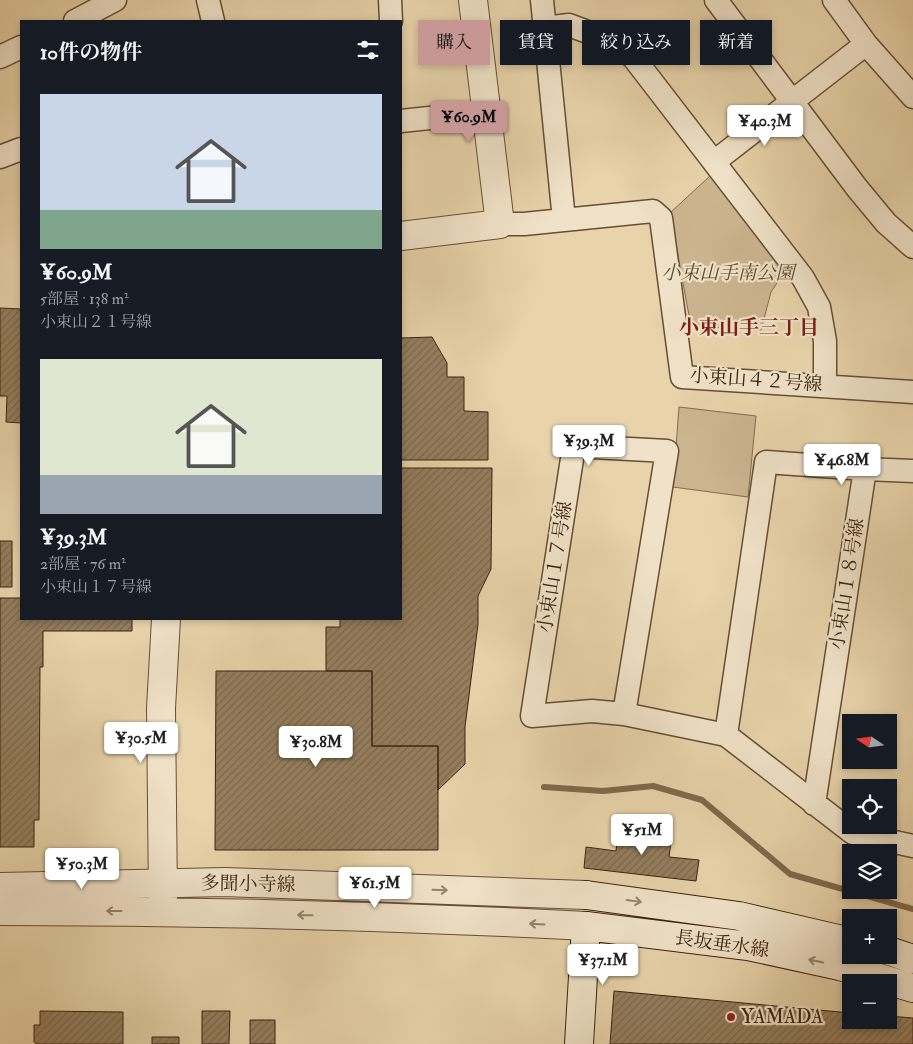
<!DOCTYPE html>
<html lang="ja">
<head>
<meta charset="utf-8">
<style>
  :root { --surface:#171b24; --page:#20242c; --text:#f1f3f6; --muted:#9ea1a6; --accent:#c59692 }
  body { margin:0; font-family:"IM FELL Double Pica","Noto Serif JP",serif; background:var(--page); color:var(--text); height:100vh; display:flex; flex-direction:column; font-size:19px; white-space:nowrap }
  * { box-sizing:border-box; margin:0 }
  p { font-size:16px; color:var(--muted) }
  .icon { flex:none; width:28px; height:28px; fill:none; stroke:currentColor; stroke-width:2; stroke-linecap:round; stroke-linejoin:round }
  .map { position:relative; flex:1; overflow:hidden }
  .sheet { position:absolute; left:20px; top:20px; width:382px; height:600px; display:flex; flex-direction:column; background:var(--surface); border-radius:0px; box-shadow:0 2px 8px #0003 }
  .sheet>* { flex:none }
  .hud { position:absolute; left:418px; top:20px; width:420px; height:45px; display:flex; gap:10px }
  .needle { width:32px; rotate:283deg }
  .controls { position:absolute; left:842px; top:714px; display:grid; gap:10px }
  .controls a { display:grid; place-items:center; width:55px; height:55px; border-radius:0px; background:var(--surface); box-shadow:0 2px 8px #0003; font-size:25px }
  .price { position:absolute; translate:-50% -42px; padding:0 11px; border-radius:5px; background:#fff; color:#222; font-size:16px; line-height:32px; filter:drop-shadow(0 1px 2px #0008) }
  .price::after { content:''; position:absolute; left:50%; top:30px; width:15px; height:11px; margin-left:-8px; background:inherit; clip-path:polygon(0 0,100% 0,50% 100%) }
  .price.on { background:var(--accent); color:#111 }
  ul { padding:0; list-style:none }
  li { display:grid; align-content:center; gap:10px; height:265px; padding:0 20px }
  li span { display:grid; place-items:center; height:155px; border-radius:0px; color:#555 }
  li>.icon { margin-inline-start:auto }
  span .icon { width:90px; height:90px; fill:#fffc; stroke-width:1 }
  li b { font-size:21px }
  h2 { display:flex; justify-content:space-between; align-items:center; height:60px; padding:0 20px; font-size:21px }
  .chip { padding:0 18px; border-radius:0px; background:var(--surface); box-shadow:0 2px 8px #0003; font-size:18px; line-height:45px }
  .chip.on { background:var(--accent); color:#111 }
  .map>svg:first-child { display:block }
</style>
</head>
<body>
<div class="map">
<svg width="913" height="1044" viewBox="0 0 913 1044">
  <defs>
    <pattern id="building-hatch" width="6" height="6" patternUnits="userSpaceOnUse" patternTransform="scale(1.25)"><rect width="6" height="6" fill="#957f5f"/><path d="M-1 1l2-2M0 6l6-6M5 7l2-2" fill="none" stroke="#7b684d"/></pattern>
  </defs>
  <rect width="100%" height="100%" fill="#e8d3aa"/>
  <filter id="stains"><feTurbulence type="fractalNoise" baseFrequency=".004" numOctaves="4"/><feColorMatrix values="0 0 0 0 .2 0 0 0 0 .09 0 0 0 0 .02 0 0 0 .5 -.17"/></filter>
  <radialGradient id="worn" r=".72"><stop offset=".6" stop-color="#630" stop-opacity="0"/><stop offset="1" stop-color="#630" stop-opacity=".3"/></radialGradient>
  <!-- park -->
  <path fill="#cbb58f" stroke="#836c4e" d="M711,175L785,271L771,292L761,330L691,326L670,213Z
    M679,407L756,416L748,497L673,487Z"/>
  <g fill="none" stroke-linecap="round" stroke-linejoin="round">
    <!-- stream -->
    <path stroke="#7f694c" stroke-width="6" d="M544,787L603,791L653,786L702,800L790,874L913,909"/>
  </g>
  <!-- building -->
  <path fill="url(#building-hatch)" stroke="#3b230e" d="M0,308L21,309V423L6,422L7,396H0Z
    M432,337L447,363V377H464V411L488,412V460H401V338Z
    M401,468H492L491,569L478,596V624L465,727V764L438,790V746H372V671H326V627H340V619H401Z
    M0,541H12V587H0Z
    M0,598H21V619H132V631H43V667H40L39,820H34V847H0Z
    M216,671H372V746H438V850H215Z
    M619,825L672,835L669,857L699,860L696,881L584,868L586,847L616,851Z
    M614,991L851,1013V1020H889V1016L913,1018V1044H610Z
    M40,1011L123,1012V1044H37L34,1042V1025H40Z
    M202,1011H230L229,1044H202Z
    M250,1020H275V1044H250Z
    M152,1037H179V1044H152Z"/>
  <g fill="none" stroke-linecap="round" stroke-linejoin="round">
    <!-- minor casing -->
    <g stroke="#664f35" stroke-width="25">
      <path id="minor" d="M208,0L213,21
        M390,0L391,21
        M542,0L564,220
        M716,0L857,188L886,223L913,247
        M834,0L866,44L913,97
        M75,21L115,0
        M545,28L569,25L601,37L633,57L803,278L819,307L825,341V385
        M0,57L21,47
        M401,121L486,112
        M0,157L21,149
        M714,162L866,44
        M500,224H524L653,211L661,218L682,377L913,392
        M865,469L913,471
        M624,714L667,451L574,446L532,716L592,711L624,714L726,735L853,833L913,846
        M726,735L766,462L865,469L814,804"/>
    </g>
    <!-- tertiary casing -->
    <g stroke="#664f35" stroke-width="30">
      <path id="tertiary" d="M401,236L500,224L473,0
        M0,887L225,882L586,895
        M163,900L161,708L166,619
        M0,911C195,911 391,916 586,926"/>
    </g>
    <!-- secondary casing -->
    <g stroke="#3b230e" stroke-width="30">
      <path id="secondary" d="M586,895L739,916L851,942
        M889,951L913,959
        M579,1044L586,926L748,946L840,966L913,988"/>
    </g>
    <!-- minor -->
    <use href="#minor" stroke="#f0e2c8" stroke-width="22"/>
    <!-- tertiary -->
    <use href="#tertiary" stroke="#f0e2c8" stroke-width="28"/>
    <!-- secondary -->
    <use href="#secondary" stroke="#f0e2c8" stroke-width="28"/>
  </g>
  <!-- one-way arrows -->
  <defs><path id="oneway-shaft" d="M-6 0H5M1.5-3L5.5 0L1.5 3" fill="none" stroke-width="1.6" stroke-linecap="round" stroke-linejoin="round" transform="scale(1.25)"/></defs>
  <g stroke="#96826b">
    <use href="#oneway-shaft" transform="translate(440 890) rotate(2)"/>
    <use href="#oneway-shaft" transform="translate(634 901) rotate(8)"/>
    <use href="#oneway-shaft" transform="translate(114 911) rotate(-180)"/>
    <use href="#oneway-shaft" transform="translate(305 915) rotate(-179)"/>
    <use href="#oneway-shaft" transform="translate(537 924) rotate(-177)"/>
    <use href="#oneway-shaft" transform="translate(816 961) rotate(-168)"/>
  </g>
  <!-- markers -->
  <circle fill="#8f2418" stroke="#f0e2c8" stroke-width="2" cx="731" cy="1017" r="5"/>
  <g text-anchor="middle" dominant-baseline="central" stroke-width="4.5" stroke-linejoin="round" paint-order="stroke">
    <!-- park labels -->
    <g font-size="19" font-style="italic" fill="#5f482e" stroke="#f0e2c8">
      <text x="728" y="273">小束山手南公園</text>
    </g>
    <!-- street labels -->
    <g font-size="19" fill="#3b230e" stroke="#f0e2c8">
      <text transform="translate(756 380) rotate(4)">小束山４２号線</text>
      <text transform="translate(555 567) rotate(-81)">小束山１７号線</text>
      <text transform="translate(847 584) rotate(-81)">小束山１８号線</text>
      <text transform="translate(248 884) rotate(1)">多聞小寺線</text>
      <text transform="translate(722 944) rotate(8)">長坂垂水線</text>
    </g>
    <!-- poi labels -->
    <g font-size="19" fill="#3b230e" stroke="#f0e2c8" text-anchor="start">
      <text x="741" y="1017">YAMADA</text>
    </g>
    <!-- neighbourhood labels -->
    <g font-size="20" font-weight="bold" fill="#7a1f14" stroke="#f0e2c8">
      <text x="749" y="327">小束山手三丁目</text>
    </g>
  </g>
  <rect width="100%" height="100%" filter="url(#stains)"/>
  <rect width="100%" height="100%" fill="url(#worn)"/>
</svg>
<div class="controls">
<a><svg class="needle" viewBox="-14 -14 28 28"><path d="M0-13l5 13h-10z" fill="#e53935"/><path d="M0 13l5-13h-10z" fill="#9ea1a6"/></svg></a>
<a><svg class="icon" aria-label="locate" viewBox="0 0 24 24"><circle cx="12" cy="12" r="6"/><path d="M12 2v4M12 18v4M2 12h4M18 12h4"/></svg></a>
<a><svg class="icon" aria-label="layers" viewBox="0 0 24 24"><path d="M12 4l9 5-9 5-9-5zM3 14l9 5 9-5"/></svg></a>
<a>+</a>
<a>−</a>
</div>
<b class="price on" style="left:469px;top:143px">¥60.9M</b>
<b class="price" style="left:765px;top:147px">¥40.3M</b>
<b class="price" style="left:589px;top:467px">¥39.3M</b>
<b class="price" style="left:842px;top:486px">¥46.8M</b>
<b class="price" style="left:141px;top:764px">¥30.5M</b>
<b class="price" style="left:316px;top:768px">¥30.8M</b>
<b class="price" style="left:642px;top:856px">¥51M</b>
<b class="price" style="left:82px;top:890px">¥50.3M</b>
<b class="price" style="left:375px;top:909px">¥61.5M</b>
<b class="price" style="left:603px;top:986px">¥37.1M</b>
<div class="hud">
<a class="chip on">購入</a>
<a class="chip">賃貸</a>
<a class="chip">絞り込み</a>
<a class="chip">新着</a>
</div>
<section class="sheet">
<h2>10件の物件<svg class="icon" aria-label="filters" viewBox="0 0 24 24"><path d="M4 7h16M4 17h16"/><circle cx="9" cy="7" r="2"/><circle cx="15" cy="17" r="2"/></svg></h2>
<ul>
<li><span style="background:linear-gradient(#c9d6e8 75%,#7fa58c 0)"><svg class="icon" aria-label="home" viewBox="0 0 24 24"><path d="M3 11l9-7 9 7M6 9v11h12V9"/></svg></span><div><b>¥60.9M</b><p>5部屋 · 138 m²</p><p>小束山２１号線</p></div></li>
<li><span style="background:linear-gradient(#dfe7d0 75%,#9aa5b1 0)"><svg class="icon" aria-label="home" viewBox="0 0 24 24"><path d="M3 11l9-7 9 7M6 9v11h12V9"/></svg></span><div><b>¥39.3M</b><p>2部屋 · 76 m²</p><p>小束山１７号線</p></div></li>
</ul>
</section>
</div>
</body>
</html>
